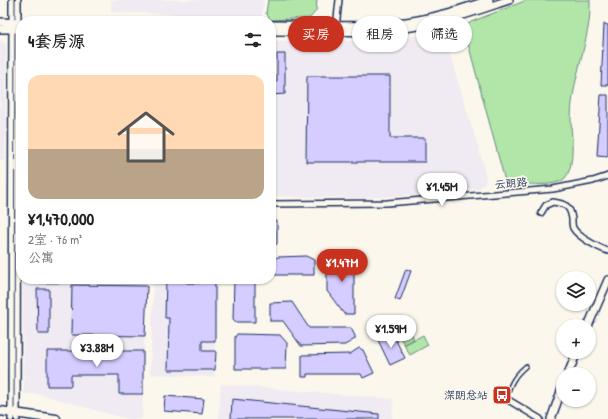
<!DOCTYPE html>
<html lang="zh">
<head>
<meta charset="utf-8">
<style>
  :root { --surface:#fff; --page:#f2f2f2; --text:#222; --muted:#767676; --line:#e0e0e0; --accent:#c8321e }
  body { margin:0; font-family:"Patrick Hand","LXGW WenKai TC",sans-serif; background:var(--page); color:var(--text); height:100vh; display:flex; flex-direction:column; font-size:15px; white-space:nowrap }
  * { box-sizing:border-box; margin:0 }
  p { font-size:13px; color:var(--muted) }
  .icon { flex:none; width:22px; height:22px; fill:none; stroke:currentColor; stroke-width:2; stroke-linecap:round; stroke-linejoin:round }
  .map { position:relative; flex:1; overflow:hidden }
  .panel { position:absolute; left:16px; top:16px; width:260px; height:268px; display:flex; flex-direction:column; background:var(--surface); border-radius:16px; box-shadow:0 1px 3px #0004 }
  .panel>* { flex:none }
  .top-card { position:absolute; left:288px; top:16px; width:260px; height:36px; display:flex; gap:8px }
  .fabs { position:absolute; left:556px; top:271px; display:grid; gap:8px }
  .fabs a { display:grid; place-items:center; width:40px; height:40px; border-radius:50%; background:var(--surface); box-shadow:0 1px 3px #0004; font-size:20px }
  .price { position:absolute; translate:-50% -34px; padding:0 9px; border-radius:14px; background:#fff; color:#222; font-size:13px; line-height:26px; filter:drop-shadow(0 1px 2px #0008) }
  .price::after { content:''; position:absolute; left:50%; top:24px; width:12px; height:9px; margin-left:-6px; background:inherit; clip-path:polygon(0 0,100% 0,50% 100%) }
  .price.current { background:var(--accent); color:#fff }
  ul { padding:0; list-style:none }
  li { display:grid; align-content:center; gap:8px; height:212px; padding:0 12px }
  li+li { border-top:1px solid var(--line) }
  li span { display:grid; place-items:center; height:124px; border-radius:12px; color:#555 }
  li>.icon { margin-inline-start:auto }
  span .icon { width:72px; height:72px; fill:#fffc; stroke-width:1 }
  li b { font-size:17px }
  h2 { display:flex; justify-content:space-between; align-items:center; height:48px; padding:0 12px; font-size:17px }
  .chip { padding:0 14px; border-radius:18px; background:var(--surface); box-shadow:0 1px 3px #0004; font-size:14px; line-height:36px }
  .chip.current { background:var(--accent); color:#fff }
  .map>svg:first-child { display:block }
</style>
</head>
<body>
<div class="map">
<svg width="608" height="419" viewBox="0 0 608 419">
  <rect width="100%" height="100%" fill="#fbf7ec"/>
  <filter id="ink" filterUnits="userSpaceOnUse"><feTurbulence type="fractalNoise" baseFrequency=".025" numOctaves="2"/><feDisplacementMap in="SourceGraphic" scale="8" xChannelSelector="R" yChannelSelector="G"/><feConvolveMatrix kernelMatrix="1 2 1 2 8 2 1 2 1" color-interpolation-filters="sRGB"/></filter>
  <g filter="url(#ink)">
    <!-- built -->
    <path fill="#f0eaf2" d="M111,0H263L262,17L111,12Z
      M432,34L445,40L484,166L486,182L478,189L400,196L359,198L271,196V41H362L404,38Z
      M0,39L6,45L5,160H0Z
      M23,279H146L142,419H127L40,394H24Z
      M154,279H218L214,377L150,374Z
      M221,384L393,399L392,419H219Z"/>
    <!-- green -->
    <path fill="#b1e6a8" stroke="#668a83" d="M268,0H317L316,11L310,18L271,20L266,13Z
      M527,0H590C590,9 590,19 588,28C583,56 571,90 571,118C571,134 576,165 565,178C555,189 519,183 505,181L466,36L464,27L471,22Z
      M36,279H59V283H36Z
      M403,317L414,339L404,344L392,323Z
      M423,335L428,345L410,355L404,345Z"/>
    <!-- building -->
    <path fill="#d5ccff" stroke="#1b2f5e" d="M604,24L608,25V85H601Z
      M277,54H285V94L271,95V81H277Z
      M307,76H390V138H425V162H306Z
      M601,95H608V156L597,155Z
      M271,221H277V244L271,246Z
      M306,256L314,260V275H271V260L278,257Z
      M327,258L354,259V314H344L327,291Z
      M406,269L411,271L400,301L395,299Z
      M166,279H187V283H201V279H215V341H202V351H216L215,370H168L169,318H165Z
      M234,279H255V322H236L233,319Z
      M72,285L147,286L145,336L71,335Z
      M37,289H49V334H38Z
      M292,302L309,328H351L355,336V339L345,345L301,346L283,321H270V303Z
      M392,333L405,358L390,365L378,340Z
      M237,334L280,335L287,343L286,369H235V337Z
      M359,348L363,350L374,373L363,378L361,374H307V377H302V355L350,354Z
      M47,351H143V394H119V375H71V386H47Z
      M165,396L204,399L202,414L164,411Z
      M232,399L379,414V419H231Z"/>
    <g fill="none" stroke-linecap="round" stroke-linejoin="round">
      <!-- service casing -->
      <g stroke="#1b2f5e" stroke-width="5.5">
        <path id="service" d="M506,397C511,383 514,376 526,366"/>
      </g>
      <!-- minor casing -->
      <g stroke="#1b2f5e" stroke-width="8">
        <path id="minor" d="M336,28L339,0
          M271,204L387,203L553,189L593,181L608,176
          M541,213L546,205L553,202C565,204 570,205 572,219C572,222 572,226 573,228C578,237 599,248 608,251
          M505,398L540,419
          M11,419L12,0
          M17,419L18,0"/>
      </g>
      <!-- tertiary casing -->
      <g stroke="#1b2f5e" stroke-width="10">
        <path id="tertiary" d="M0,22L21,23
          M271,25C313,25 355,28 397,23C429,20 459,10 489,0
          M0,29H21
          M271,31C320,31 369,34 418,26C449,21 479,10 509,0
          M588,326L608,280
          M568,374L577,352
          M551,419L563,386"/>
      </g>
      <!-- primary casing -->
      <g stroke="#1b2f5e" stroke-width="11">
        <path id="primary" d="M0,411L56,419"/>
      </g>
      <!-- service -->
      <use href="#service" stroke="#fbf7ec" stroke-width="2.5"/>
      <!-- minor -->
      <use href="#minor" stroke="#fbf7ec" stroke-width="5"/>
      <!-- tertiary -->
      <use href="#tertiary" stroke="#fbf7ec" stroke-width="7"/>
      <!-- primary -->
      <use href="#primary" stroke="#fbf7ec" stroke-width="8"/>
    </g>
  </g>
  <!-- icons -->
  <defs>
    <g id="bus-square" transform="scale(1)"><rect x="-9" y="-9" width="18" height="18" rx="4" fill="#c8321e" stroke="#fbf7ec"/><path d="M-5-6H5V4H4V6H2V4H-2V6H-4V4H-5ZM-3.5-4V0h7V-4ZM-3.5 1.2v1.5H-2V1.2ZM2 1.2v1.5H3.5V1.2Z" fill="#fff"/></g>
  </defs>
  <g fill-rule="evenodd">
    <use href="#bus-square" x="502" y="395"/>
  </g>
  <g text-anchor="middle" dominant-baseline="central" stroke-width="3.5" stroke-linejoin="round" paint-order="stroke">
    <!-- street labels -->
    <g font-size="11" fill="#1b2f5e" stroke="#fbf7ec">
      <text transform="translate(511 183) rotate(-5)">云朗路</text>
    </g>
    <!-- poi labels -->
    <g font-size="11" fill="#1b2f5e" stroke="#fbf7ec" text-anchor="end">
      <text x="488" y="395">深朗总站</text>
    </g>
  </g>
</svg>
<div class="fabs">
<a><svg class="icon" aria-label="layers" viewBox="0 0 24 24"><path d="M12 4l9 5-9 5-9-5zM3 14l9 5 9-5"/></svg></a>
<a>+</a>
<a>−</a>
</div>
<b class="price" style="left:442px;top:207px">¥1.45M</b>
<b class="price current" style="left:342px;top:283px">¥1.47M</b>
<b class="price" style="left:391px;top:349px">¥1.59M</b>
<b class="price" style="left:97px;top:368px">¥3.88M</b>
<div class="top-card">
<a class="chip current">买房</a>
<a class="chip">租房</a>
<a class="chip">筛选</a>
</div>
<section class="panel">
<h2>4套房源<svg class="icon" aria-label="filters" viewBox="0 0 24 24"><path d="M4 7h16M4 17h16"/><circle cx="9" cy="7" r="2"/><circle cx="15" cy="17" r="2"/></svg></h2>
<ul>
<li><span style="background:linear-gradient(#ffd9b3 60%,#b9a48a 0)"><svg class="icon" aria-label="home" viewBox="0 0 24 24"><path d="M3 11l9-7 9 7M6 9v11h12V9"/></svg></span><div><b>¥1,470,000</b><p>2室 · 76 m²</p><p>公寓</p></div></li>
</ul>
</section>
</div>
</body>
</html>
